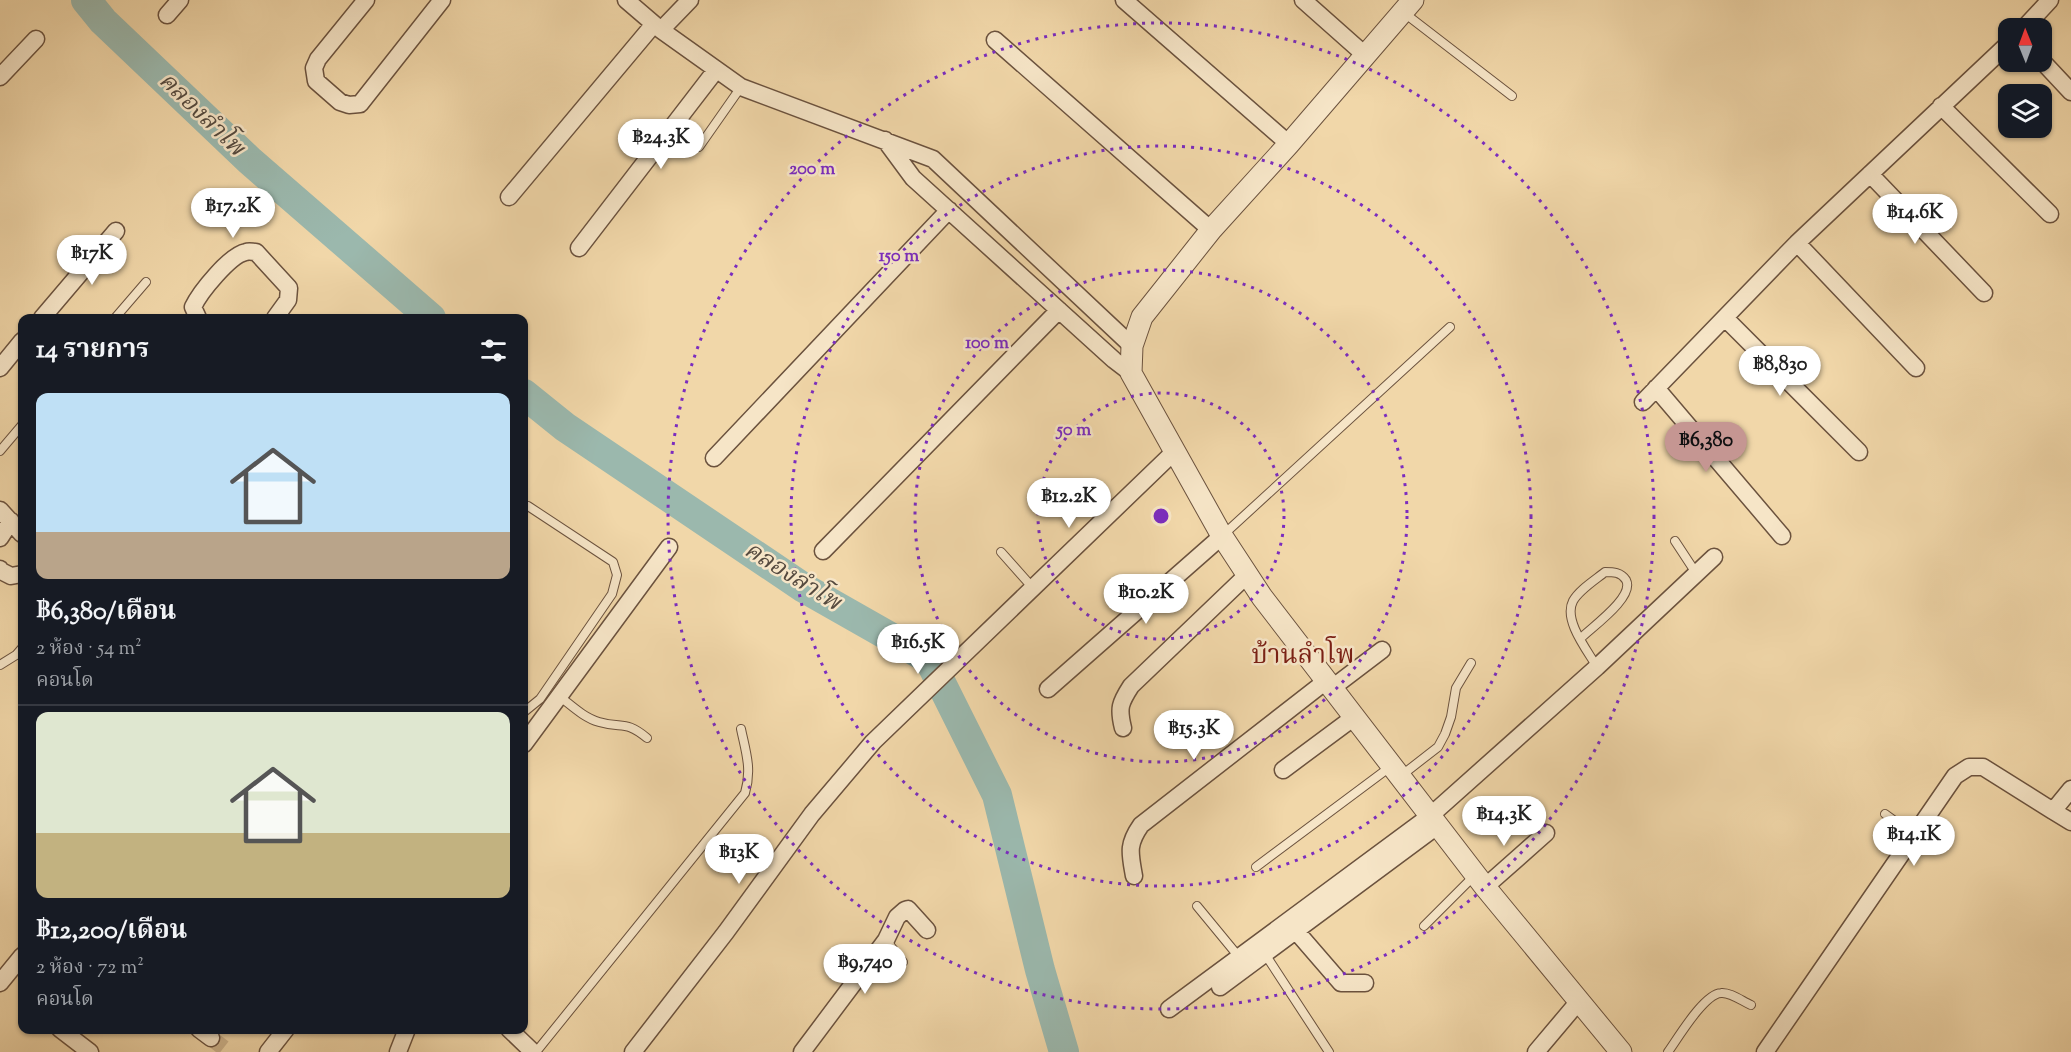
<!DOCTYPE html>
<html lang="th">
<head>
<meta charset="utf-8">
<style>
  :root { --surface:#171b24; --page:#242831; --text:#f1f3f6; --muted:#9ea1a6; --line:#363941; --accent:#c59692 }
  body { margin:0; font-family:"Sorts Mill Goudy","Noto Serif Thai",serif; background:var(--page); color:var(--text); height:100vh; display:flex; flex-direction:column; font-size:22px; white-space:nowrap }
  * { box-sizing:border-box; margin:0 }
  p { font-size:20px; color:var(--muted) }
  .icon { flex:none; width:33px; height:33px; fill:none; stroke:currentColor; stroke-width:2; stroke-linecap:round; stroke-linejoin:round }
  .map { position:relative; flex:1; overflow:hidden }
  .details { position:absolute; left:18px; top:314px; width:510px; height:720px; display:flex; flex-direction:column; background:var(--surface); border-radius:12px; box-shadow:0 2px 4px #0004 }
  .details>* { flex:none }
  .needle { width:39px; rotate:359deg }
  .fabs { position:absolute; left:1998px; top:18px; display:grid; gap:12px }
  .fabs a { display:grid; place-items:center; width:54px; height:54px; border-radius:12px; background:var(--surface); box-shadow:0 2px 4px #0004; font-size:30px }
  .price { position:absolute; translate:-50% -51px; padding:0 14px; border-radius:21px; background:#fff; color:#222; font-size:20px; line-height:39px; filter:drop-shadow(0 2px 3px #0008) }
  .price::after { content:''; position:absolute; left:50%; top:36px; width:18px; height:14px; margin-left:-9px; background:inherit; clip-path:polygon(0 0,100% 0,50% 100%) }
  .price.on { background:var(--accent); color:#111 }
  ul { padding:0; list-style:none }
  li { display:grid; align-content:center; gap:12px; height:318px; padding:0 18px }
  li+li { border-top:2px solid var(--line) }
  li span { display:grid; place-items:center; height:186px; border-radius:12px; color:#555 }
  li>.icon { margin-inline-start:auto }
  span .icon { width:108px; height:108px; fill:#fffc; stroke-width:1 }
  li b { font-size:26px }
  h2 { display:flex; justify-content:space-between; align-items:center; height:72px; padding:0 18px; font-size:26px }
  .map>svg:first-child { display:block }
</style>
</head>
<body>
<div class="map">
<svg width="2071" height="1052" viewBox="0 0 2071 1052">
  <rect width="100%" height="100%" fill="#f1d7a9"/>
  <filter id="stains"><feTurbulence type="fractalNoise" baseFrequency=".00333" numOctaves="4"/><feColorMatrix values="0 0 0 0 .2 0 0 0 0 .09 0 0 0 0 .02 0 0 0 .5 -.17"/></filter>
  <radialGradient id="worn" r=".72"><stop offset=".6" stop-color="#630" stop-opacity="0"/><stop offset="1" stop-color="#630" stop-opacity=".3"/></radialGradient>
  <g fill="none" stroke-linecap="round" stroke-linejoin="round">
    <!-- river -->
    <path stroke="#9bb8ad" stroke-width="30" d="M86,0L103,21L249,160L431,318
      M524,394L565,427L804,588L929,659L997,795L1040,970L1064,1052"/>
    <!-- minor-tunnel -->
    <path stroke="#cdb38c" stroke-width="16" stroke-dasharray="16 8" stroke-linecap="butt" d="M211,1038L229,1052"/>
    <!-- service casing -->
    <g stroke="#6b523e" stroke-width="10">
      <path id="service" d="M1403,12L1512,96
        M699,147L741,87
        M115,318L146,282
        M0,451L22,425
        M1222,536L1450,327
        M1675,541L1696,573
        M1001,552L1033,588
        M1581,638C1592,627 1635,597 1626,580C1621,572 1613,572 1605,572C1595,580 1579,590 1573,601C1563,620 1587,650 1597,667
        M0,665L16,655L22,648
        M559,696C571,705 584,718 599,722C623,729 625,720 647,738
        M524,712L540,699L612,594L617,575L613,562L528,506
        M1402,775L1438,747L1445,734L1451,717L1456,688L1471,663
        M1885,814L1914,835
        M1256,867L1390,767
        M1197,906L1239,957
        M1424,926L1475,875
        M886,940L903,962
        M1265,954L1329,1052
        M536,1052L745,793C752,769 746,753 741,729
        M1668,1052C1678,1038 1704,994 1721,993C1730,992 1742,1001 1751,1005"/>
    </g>
    <!-- minor casing -->
    <g stroke="#6b523e" stroke-width="19">
      <path id="minor" d="M366,0L318,59L314,68L316,81L340,102L349,105L360,104L442,0
        M626,0L661,30L741,87L933,159L1132,346
        M1124,0L1289,144
        M1303,0L1365,55
        M167,15L180,0
        M2024,28L2050,0
        M661,30L690,0
        M995,40L1211,230
        M2042,61L2071,92
        M0,77L36,39
        M1941,106L2050,214
        M885,140L913,178L1114,360L1131,373
        M1870,174L1984,293
        M509,197L654,24
        M1797,243L1916,368
        M579,248L716,70
        M42,318L116,231
        M198,318L193,307C200,292 230,255 246,252C249,251 253,252 256,252L289,288L288,300L275,318
        M1725,318L1859,452
        M0,368L22,341
        M1656,388L1782,536
        M1643,402L1797,243L2008,44
        M714,458L949,210
        M0,510L22,534
        M0,538L11,521
        M823,551L1059,310
        M0,569L1,571L11,576L22,574
        M1332,688L1382,650
        M1048,689L1222,536
        M1123,728C1118,708 1120,703 1131,686L1248,574
        M524,744L669,547
        M1283,770L1353,718
        M2053,811L2071,822
        M1134,876C1130,853 1127,845 1141,825L1326,681
        M1485,887L1546,833
        M1296,931L1341,983H1365
        M0,983L22,956
        M1220,987L1437,826
        M1169,1009L1430,816L1597,667L1714,557
        M60,1029L90,1052
        M199,1029L211,1038
        M509,1029L533,1052
        M268,1052L286,1029
        M398,1052L407,1029
        M633,1052L726,932L812,814L873,742L1175,451
        M802,1052L886,940L897,917L905,910L908,909L927,930
        M1536,1052L1579,1001
        M1765,1052L1955,776L1969,767H1983L2053,811L2071,789"/>
    </g>
    <!-- tertiary casing -->
    <g stroke="#6b523e" stroke-width="23">
      <path id="tertiary" d="M1413,0L1289,144L1211,230L1142,317L1132,346L1131,373L1222,536L1262,597L1485,887L1621,1052"/>
    </g>
    <!-- service -->
    <use href="#service" stroke="#f6e5c7" stroke-width="8"/>
    <!-- minor -->
    <use href="#minor" stroke="#f6e5c7" stroke-width="16"/>
    <!-- tertiary -->
    <use href="#tertiary" stroke="#f6e5c7" stroke-width="21"/>
  </g>
  <!-- distance rings -->
  <g fill="none" stroke="#7b2cbf" stroke-width="3" stroke-dasharray="3 6">
    <circle cx="1161" cy="516" r="123"/>
    <circle cx="1161" cy="516" r="246"/>
    <circle cx="1161" cy="516" r="370"/>
    <circle cx="1161" cy="516" r="493"/>
  </g>
  <g text-anchor="middle" dominant-baseline="central" stroke-width="5" stroke-linejoin="round" paint-order="stroke">
    <!-- water labels -->
    <g font-size="24" font-style="italic" fill="#554a3f" stroke="#f6e5c7">
      <text transform="translate(201 115) rotate(44)">คลองลำโพ</text>
      <text transform="translate(792 577) rotate(32)">คลองลำโพ</text>
    </g>
    <!-- quarter labels -->
    <g font-size="26" fill="#7a1f14" stroke="#f6e5c7">
      <text x="1303" y="656">บ้านลำโพ</text>
    </g>
  </g>
  <circle cx="1161" cy="516" r="9" fill="#7b2cbf" stroke="#f6e5c7" stroke-width="3"/>
  <g font-size="18" text-anchor="middle" font-weight="bold" fill="#7b2cbf" stroke="#f6e5c7" stroke-width="5" stroke-linejoin="round" paint-order="stroke">
    <text x="812" y="174">200 m</text>
    <text x="899" y="261">150 m</text>
    <text x="987" y="348">100 m</text>
    <text x="1074" y="435">50 m</text>
  </g>
  <rect width="100%" height="100%" filter="url(#stains)"/>
  <rect width="100%" height="100%" fill="url(#worn)"/>
</svg>
<div class="fabs">
<a><svg class="needle" viewBox="-14 -14 28 28"><path d="M0-13l5 13h-10z" fill="#e53935"/><path d="M0 13l5-13h-10z" fill="#9ea1a6"/></svg></a>
<a><svg class="icon" aria-label="layers" viewBox="0 0 24 24"><path d="M12 4l9 5-9 5-9-5zM3 14l9 5 9-5"/></svg></a>
</div>
<b class="price" style="left:661px;top:170px">฿24.3K</b>
<b class="price" style="left:233px;top:239px">฿17.2K</b>
<b class="price" style="left:1915px;top:245px">฿14.6K</b>
<b class="price" style="left:92px;top:286px">฿17K</b>
<b class="price" style="left:1780px;top:397px">฿8,830</b>
<b class="price on" style="left:1706px;top:473px">฿6,380</b>
<b class="price" style="left:1069px;top:529px">฿12.2K</b>
<b class="price" style="left:1146px;top:625px">฿10.2K</b>
<b class="price" style="left:918px;top:675px">฿16.5K</b>
<b class="price" style="left:1194px;top:761px">฿15.3K</b>
<b class="price" style="left:1504px;top:847px">฿14.3K</b>
<b class="price" style="left:1914px;top:867px">฿14.1K</b>
<b class="price" style="left:739px;top:885px">฿13K</b>
<b class="price" style="left:865px;top:995px">฿9,740</b>
<section class="details">
<h2>14 รายการ<svg class="icon" aria-label="filters" viewBox="0 0 24 24"><path d="M4 7h16M4 17h16"/><circle cx="9" cy="7" r="2"/><circle cx="15" cy="17" r="2"/></svg></h2>
<ul>
<li><span style="background:linear-gradient(#bfe0f5 75%,#b9a48a 0)"><svg class="icon" aria-label="home" viewBox="0 0 24 24"><path d="M3 11l9-7 9 7M6 9v11h12V9"/></svg></span><div><b>฿6,380/เดือน</b><p>2 ห้อง · 54 m²</p><p>คอนโด</p></div></li>
<li><span style="background:linear-gradient(#dfe7d0 65%,#c2b280 0)"><svg class="icon" aria-label="home" viewBox="0 0 24 24"><path d="M3 11l9-7 9 7M6 9v11h12V9"/></svg></span><div><b>฿12,200/เดือน</b><p>2 ห้อง · 72 m²</p><p>คอนโด</p></div></li>
</ul>
</section>
</div>
</body>
</html>
